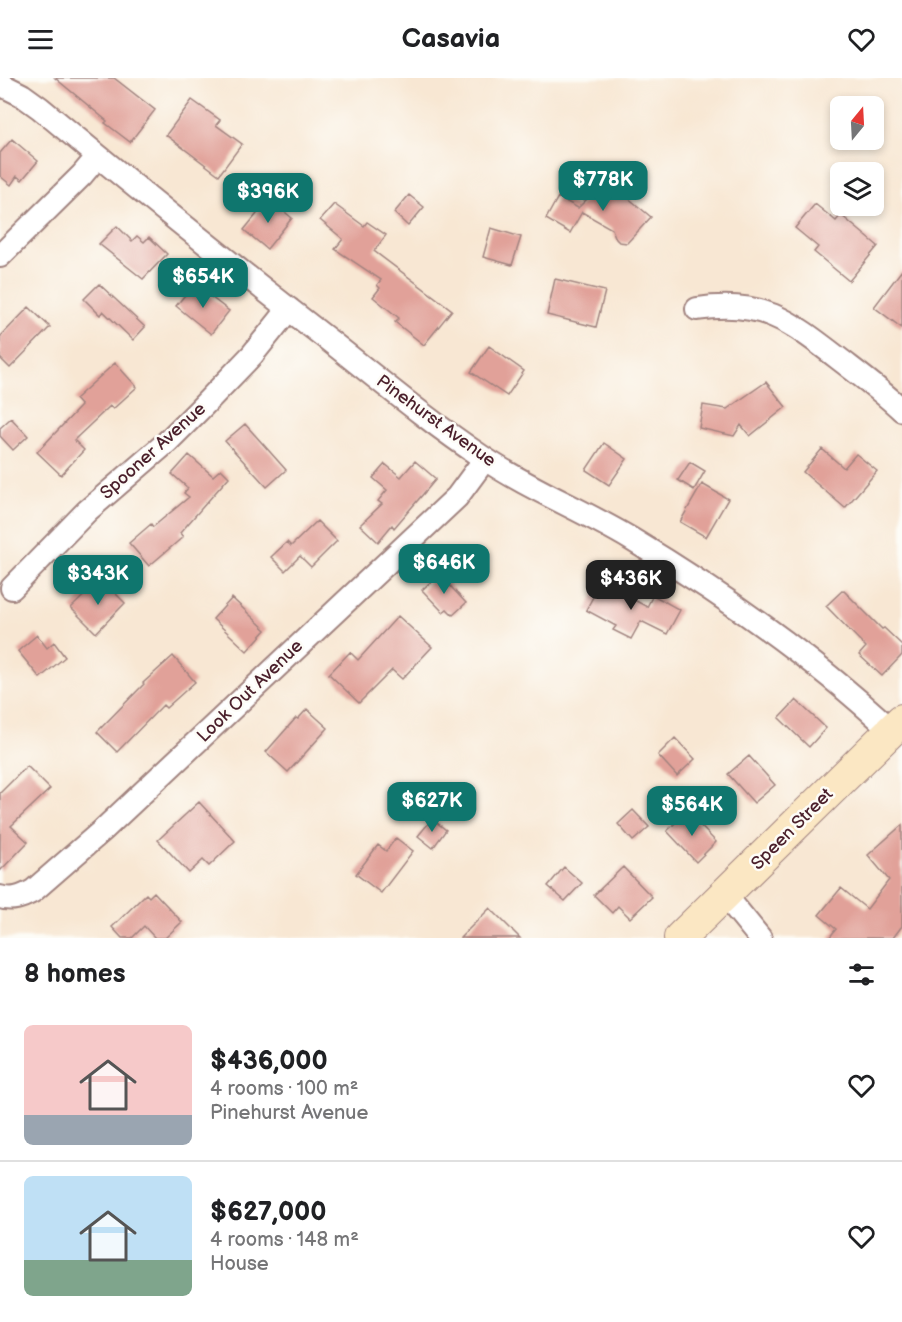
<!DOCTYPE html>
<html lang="en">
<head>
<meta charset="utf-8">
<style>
  :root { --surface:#fff; --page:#f6f6f6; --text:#202124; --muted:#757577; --line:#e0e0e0; --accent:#0f766e }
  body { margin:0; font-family:"Balsamiq Sans",sans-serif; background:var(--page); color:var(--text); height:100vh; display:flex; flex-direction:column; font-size:22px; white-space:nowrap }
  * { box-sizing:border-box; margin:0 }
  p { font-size:20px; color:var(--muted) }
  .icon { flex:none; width:33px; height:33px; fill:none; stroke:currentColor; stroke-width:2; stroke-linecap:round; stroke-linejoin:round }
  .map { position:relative; height:860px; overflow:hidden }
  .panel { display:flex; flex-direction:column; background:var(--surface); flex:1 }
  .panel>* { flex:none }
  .needle { width:39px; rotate:18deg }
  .controls { position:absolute; left:830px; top:18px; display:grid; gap:12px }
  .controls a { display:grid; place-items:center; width:54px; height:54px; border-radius:9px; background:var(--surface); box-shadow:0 3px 9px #0003; font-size:30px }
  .price { position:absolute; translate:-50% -51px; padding:0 14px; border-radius:12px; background:var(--accent); color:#fff; font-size:20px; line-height:39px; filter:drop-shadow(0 2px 3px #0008) }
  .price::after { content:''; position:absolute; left:50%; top:36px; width:18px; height:14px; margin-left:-9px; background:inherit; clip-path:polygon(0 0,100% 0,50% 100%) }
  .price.on { background:#222; color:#fff }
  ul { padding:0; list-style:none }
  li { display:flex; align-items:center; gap:18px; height:150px; padding:0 24px }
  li+li { border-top:2px solid var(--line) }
  li span { display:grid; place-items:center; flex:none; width:168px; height:120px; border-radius:9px; color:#555 }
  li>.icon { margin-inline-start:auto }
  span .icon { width:72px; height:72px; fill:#fffc; stroke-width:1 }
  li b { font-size:26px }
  h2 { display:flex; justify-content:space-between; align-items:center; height:72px; padding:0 24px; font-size:26px }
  header { display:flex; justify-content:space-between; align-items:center; height:78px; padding:0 24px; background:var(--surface); font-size:27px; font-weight:700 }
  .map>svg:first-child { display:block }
</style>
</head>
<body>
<header><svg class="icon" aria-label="menu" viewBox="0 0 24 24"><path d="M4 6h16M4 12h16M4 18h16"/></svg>Casavia<svg class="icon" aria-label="heart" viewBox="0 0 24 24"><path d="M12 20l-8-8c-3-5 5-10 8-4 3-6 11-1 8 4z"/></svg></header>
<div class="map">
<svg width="902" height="860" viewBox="0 0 902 860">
  <rect width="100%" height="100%" fill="#fdfcf7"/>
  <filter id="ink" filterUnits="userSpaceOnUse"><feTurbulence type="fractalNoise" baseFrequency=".0167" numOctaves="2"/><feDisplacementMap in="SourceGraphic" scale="12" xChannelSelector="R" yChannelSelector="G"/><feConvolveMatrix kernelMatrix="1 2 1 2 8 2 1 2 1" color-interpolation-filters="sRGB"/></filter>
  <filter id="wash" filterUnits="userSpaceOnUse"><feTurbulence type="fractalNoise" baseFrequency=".008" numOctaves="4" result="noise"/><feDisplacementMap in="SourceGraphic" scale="24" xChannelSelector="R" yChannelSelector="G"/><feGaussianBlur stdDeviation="1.35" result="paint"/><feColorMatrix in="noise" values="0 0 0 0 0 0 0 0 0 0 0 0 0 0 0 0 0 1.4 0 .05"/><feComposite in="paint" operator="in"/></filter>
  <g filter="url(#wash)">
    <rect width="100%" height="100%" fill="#f8e7d3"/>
    <g id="blocks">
      <!-- building -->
      <path fill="#e1a199" d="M55,0H114L155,32L130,64L105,45L107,43Z
        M192,22L220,42L216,47L242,66L219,97L166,57Z
        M12,61L38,83L22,102L17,98L11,107L0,98V75Z
        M614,101L630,115L627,119L651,139L627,165L619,164L616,161L612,151L582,134L570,155L546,141L558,119L578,130L605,103L608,107Z
        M409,117L424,129L408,148L394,135Z
        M269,121L292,140L267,171L244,152Z
        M334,126L364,148L367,144L386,157L374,173L452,232L424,267L395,244L399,240L373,219L380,210L377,207L381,202L335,171L343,161L320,142Z
        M815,126L836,143L841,137L878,168L849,203L814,174L818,169L795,150Z
        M117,148L132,163L137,158L144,164L149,159L167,176L143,201L99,166Z
        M491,150L521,159L512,187L483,179Z
        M902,192V250L874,229Z
        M555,201L605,213L596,249L547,237Z
        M99,206L145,249L133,262L103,233L100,237L84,221Z
        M194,206L229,233L211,256L176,228Z
        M29,229L50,249L10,290L0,280V259Z
        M489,268L524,293L507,318L471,294Z
        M115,285L137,309L113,331L110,328L74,362L84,372L61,397L37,374L81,328L75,321Z
        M766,304L786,329L750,358L741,347L734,358L699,350L703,327L727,331Z
        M11,340L28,358L13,372L0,358V350Z
        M245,346L286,392L267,409L225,363Z
        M604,365L627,381L609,407L586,392Z
        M822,371L844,390L856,376L877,393L845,430L803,394Z
        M189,377L213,398L221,391L229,399L180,455L183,459L149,488L129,465L151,446L153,449L189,419L184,415L188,410L172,396Z
        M415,383L436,401L394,450L392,447L378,464L360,447L382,426L378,423L387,412L373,400L385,386L401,399Z
        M690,384L705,393L694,412L678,402Z
        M702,406L728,421L706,459L680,444Z
        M317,443L337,463L311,489L300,478L285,493L271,479L287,464L291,468Z
        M439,496L466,525L453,537L447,531L443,534L422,512Z
        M101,501L125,525L96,555L71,530Z
        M601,504L647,529L653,517L680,532L667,556L641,543L631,561L613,552L616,548L586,532Z
        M843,512L882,551L884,550L902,567V577L882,598L859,577L866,569L826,528Z
        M232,520L266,552L247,573L213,541Z
        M398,538L432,569L402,601L392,592L359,625L329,596L350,574L358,582Z
        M37,557L47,570L54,564L65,579L40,600L18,573Z
        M173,578L195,604L166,630L163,627L117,674L97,654L144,606L143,605Z
        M796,622L826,650L809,669L779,640Z
        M307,631L328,650L288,694L266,674L296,640L298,641Z
        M675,660L695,681L677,698L658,677Z
        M749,678L775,707L754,725L728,696Z
        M27,688L50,711L11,748L28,764L0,793V715Z
        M199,724L235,763L209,788L203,782L189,795L158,762Z
        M633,732L649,749L633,763L618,746Z
        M687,734L716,764L696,784L667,753Z
        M432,741L446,752L433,770L418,758Z
        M902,747V848L893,860H829L836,851L819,837L841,810L867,831L889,802L868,777Z
        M396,760L413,773L381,815L356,796L378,767L386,773Z
        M564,789L582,805L565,823L548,808Z
        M623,789L652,819L630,840L618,828L612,835L594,817Z
        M154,814L182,844L165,860H155L144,848L132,860H122L112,849L146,816L149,819Z
        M490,830L520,860H460Z"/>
    </g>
  </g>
  <g filter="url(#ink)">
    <use href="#blocks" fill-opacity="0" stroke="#a1837f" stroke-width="1.5"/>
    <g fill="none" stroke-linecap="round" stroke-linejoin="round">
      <!-- street casing -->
      <g stroke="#a1837f" stroke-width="26">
        <path id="street" d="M0,6L22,17L40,30C134,108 229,185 326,260C377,300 428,343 482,379C529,411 583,432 631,461C724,517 812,578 892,653
          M0,178L82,97L98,78
          M697,231C761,221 789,242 838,280C860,297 882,313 902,332
          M12,510L87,433L167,364L199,332L252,277L289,231
          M725,817L760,860
          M0,819C12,823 22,819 33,813L103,752L457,419L485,381"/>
      </g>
      <!-- secondary casing -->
      <g stroke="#a1837f" stroke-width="34">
        <path id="secondary" d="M680,860L902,642"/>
      </g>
      <!-- street -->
      <use href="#street" stroke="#fff" stroke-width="22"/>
      <!-- secondary -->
      <use href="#secondary" stroke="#fbe7c3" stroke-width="32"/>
    </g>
  </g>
  <g text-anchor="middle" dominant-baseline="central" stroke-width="5" stroke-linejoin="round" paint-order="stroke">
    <!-- street labels -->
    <g font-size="18" fill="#4a1f2b" stroke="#fdfcf7">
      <text transform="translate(436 343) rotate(36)">Pinehurst Avenue</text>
      <text transform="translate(153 373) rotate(-42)">Spooner Avenue</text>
      <text transform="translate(250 613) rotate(-44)">Look Out Avenue</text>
      <text transform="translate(792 751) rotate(-45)">Speen Street</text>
    </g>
  </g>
</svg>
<div class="controls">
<a><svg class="needle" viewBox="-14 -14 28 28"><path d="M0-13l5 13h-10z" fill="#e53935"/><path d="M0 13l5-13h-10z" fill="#757577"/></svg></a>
<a><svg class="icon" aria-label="layers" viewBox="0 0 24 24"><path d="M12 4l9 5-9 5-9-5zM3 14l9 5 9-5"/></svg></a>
</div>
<b class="price" style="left:603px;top:134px">$778K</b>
<b class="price" style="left:268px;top:146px">$396K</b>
<b class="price" style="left:203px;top:231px">$654K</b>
<b class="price" style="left:444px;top:517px">$646K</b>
<b class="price" style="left:98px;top:528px">$343K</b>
<b class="price on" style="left:631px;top:533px">$436K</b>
<b class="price" style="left:432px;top:755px">$627K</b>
<b class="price" style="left:692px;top:759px">$564K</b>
</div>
<section class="panel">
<h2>8 homes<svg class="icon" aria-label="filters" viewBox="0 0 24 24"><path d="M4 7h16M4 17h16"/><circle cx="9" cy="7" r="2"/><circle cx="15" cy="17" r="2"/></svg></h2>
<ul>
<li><span style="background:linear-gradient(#f6c9c9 75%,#9aa5b1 0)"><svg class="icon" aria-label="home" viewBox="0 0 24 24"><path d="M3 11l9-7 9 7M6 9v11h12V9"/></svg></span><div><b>$436,000</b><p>4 rooms · 100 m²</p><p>Pinehurst Avenue</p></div><svg class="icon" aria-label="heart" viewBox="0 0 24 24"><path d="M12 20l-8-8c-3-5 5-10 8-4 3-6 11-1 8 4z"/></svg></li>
<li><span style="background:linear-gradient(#bfe0f5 70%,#7fa58c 0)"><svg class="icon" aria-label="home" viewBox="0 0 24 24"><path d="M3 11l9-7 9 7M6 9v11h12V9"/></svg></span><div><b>$627,000</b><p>4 rooms · 148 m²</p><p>House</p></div><svg class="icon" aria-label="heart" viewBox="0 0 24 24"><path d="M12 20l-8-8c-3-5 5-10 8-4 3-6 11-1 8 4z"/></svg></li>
</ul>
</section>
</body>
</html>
